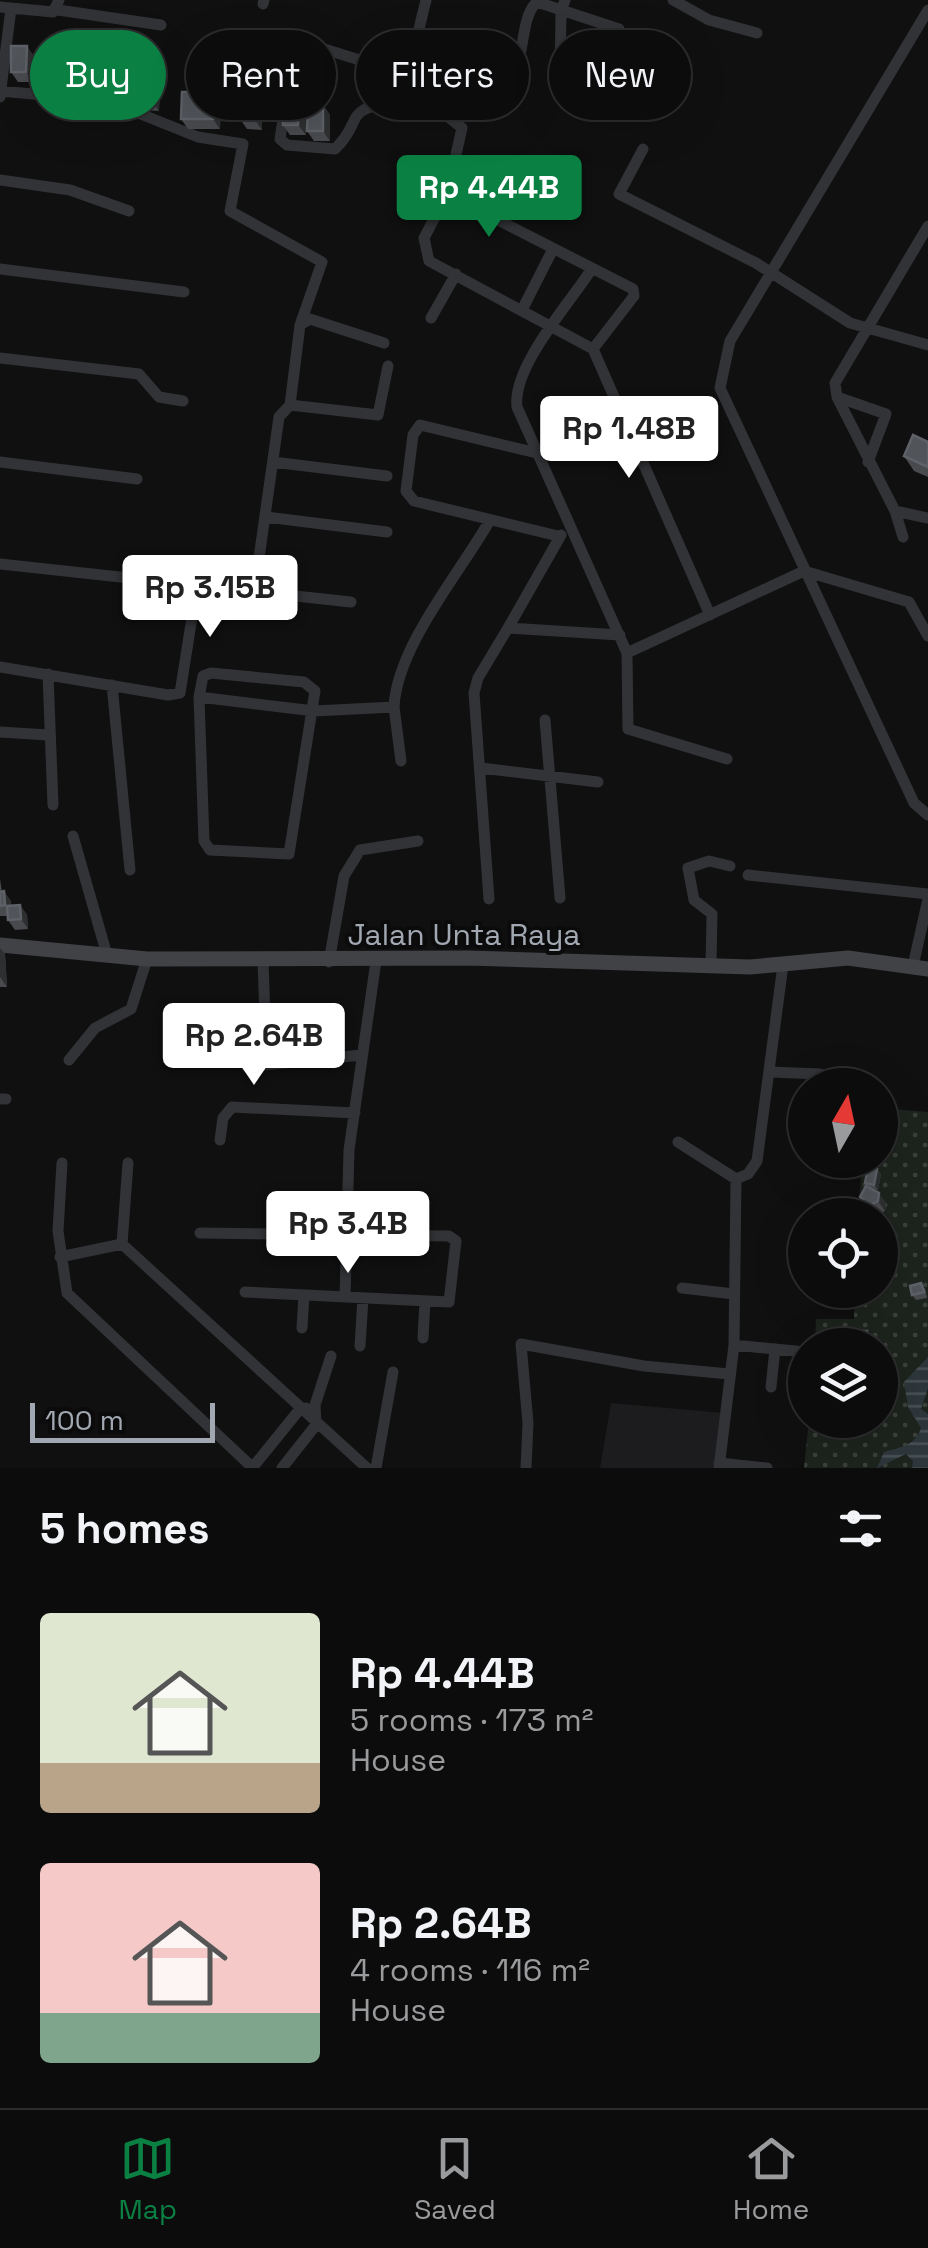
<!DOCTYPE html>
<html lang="en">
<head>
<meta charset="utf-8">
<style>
  :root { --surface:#0c0c0d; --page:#151516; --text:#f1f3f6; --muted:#9a9b9d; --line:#2c2c2e; --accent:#0b8043 }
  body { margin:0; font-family:"Space Grotesk",sans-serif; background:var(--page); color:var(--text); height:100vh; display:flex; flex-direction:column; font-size:38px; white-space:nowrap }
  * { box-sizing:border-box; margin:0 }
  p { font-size:32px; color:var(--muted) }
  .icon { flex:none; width:55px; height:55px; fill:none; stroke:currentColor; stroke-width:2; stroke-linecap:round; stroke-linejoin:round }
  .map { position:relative; height:1468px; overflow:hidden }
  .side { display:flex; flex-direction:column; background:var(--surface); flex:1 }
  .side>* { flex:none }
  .top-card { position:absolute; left:30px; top:30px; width:870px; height:90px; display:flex; gap:20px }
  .needle { width:65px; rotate:9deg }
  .fabs { position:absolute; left:788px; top:1068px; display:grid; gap:20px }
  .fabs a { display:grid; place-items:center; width:110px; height:110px; border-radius:50%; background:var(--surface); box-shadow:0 10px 40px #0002,0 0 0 2px var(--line); font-size:50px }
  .scale { position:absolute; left:30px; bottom:25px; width:185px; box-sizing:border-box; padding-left:10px; border:5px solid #a2a8b1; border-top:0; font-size:28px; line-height:35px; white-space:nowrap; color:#a2a8b1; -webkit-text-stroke:8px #0b0b0c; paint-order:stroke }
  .price { position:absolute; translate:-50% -85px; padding:0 22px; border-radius:10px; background:#fff; color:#222; font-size:32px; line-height:65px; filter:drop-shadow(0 2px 5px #0008) }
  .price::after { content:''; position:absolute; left:50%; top:60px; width:30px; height:22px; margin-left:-15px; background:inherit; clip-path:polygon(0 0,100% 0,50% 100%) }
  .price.on { background:var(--accent); color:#fff }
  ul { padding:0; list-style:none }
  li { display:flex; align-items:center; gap:30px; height:250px; padding:0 40px }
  li span { display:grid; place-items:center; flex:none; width:280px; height:200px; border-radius:10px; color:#555 }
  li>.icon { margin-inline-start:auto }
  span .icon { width:120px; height:120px; fill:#fffc; stroke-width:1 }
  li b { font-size:42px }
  h2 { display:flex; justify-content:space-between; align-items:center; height:120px; padding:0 40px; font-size:42px }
  .chip { padding:0 35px; border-radius:45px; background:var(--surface); box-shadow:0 10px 40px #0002,0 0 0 2px var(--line); font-size:35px; line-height:90px }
  .chip.on { background:var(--accent); color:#fff }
  .dock { display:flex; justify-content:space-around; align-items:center; height:140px; border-top:2px solid var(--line); background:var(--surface); font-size:28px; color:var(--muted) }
  .dock a { display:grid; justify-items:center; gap:5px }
  .dock .on { color:var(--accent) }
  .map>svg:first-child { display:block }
</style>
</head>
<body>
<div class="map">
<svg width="928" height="1468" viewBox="0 0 928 1468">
  <defs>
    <pattern id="green-dots" width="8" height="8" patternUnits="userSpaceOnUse" patternTransform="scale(2.5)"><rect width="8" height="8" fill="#1d231d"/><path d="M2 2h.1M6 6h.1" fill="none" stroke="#3b403b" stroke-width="1.8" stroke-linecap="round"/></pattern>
    <pattern id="water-rules" width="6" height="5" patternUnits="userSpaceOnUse" patternTransform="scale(2.5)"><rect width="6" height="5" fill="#2d363a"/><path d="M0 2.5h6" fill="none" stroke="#485054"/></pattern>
  </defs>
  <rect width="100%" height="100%" fill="#101011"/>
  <!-- built -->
  <path fill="#1c1c1e" d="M611,1403L724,1413L715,1468H600Z"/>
  <!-- green -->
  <path fill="url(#green-dots)" d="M880,1108L928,1112V1468H804L809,1420H880V1345H815L816,1319H854L855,1290H880V1215H858L862,1165L883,1163Z"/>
  <!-- water -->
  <path fill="url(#water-rules)" d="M928,1357V1388L921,1409L928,1414V1468H912L913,1461L906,1454L877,1468L884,1452C901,1447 915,1446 921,1428L908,1407L904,1382Z"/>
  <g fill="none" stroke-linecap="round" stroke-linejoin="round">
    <!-- street -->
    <path stroke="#313336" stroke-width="11" d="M673,0L709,20L757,33
      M263,4L264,0
      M0,7L53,12L59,0
      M58,10L161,25
      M928,10L730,341L720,388L914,803L928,815
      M405,74L295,40L280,139L287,145L335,149C365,121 340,106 401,103L426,0
      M467,75H512C526,55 520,17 537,2L619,29
      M560,85L561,11L565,0
      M0,91L108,101L198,137L243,144L230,211L322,262L300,325L290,405L279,417L254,593
      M0,97L11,8
      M401,103L441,111L462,128L447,194L424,238L429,261L593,349L710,615
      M643,149L619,194L756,263L850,323L928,345
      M0,180L70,190L129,211
      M447,194L633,289L634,296L593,349
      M0,269L184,292
      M591,270C569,304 512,367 517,407L627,653L628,729L727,759
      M523,308L552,251
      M431,318L456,274
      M300,325L310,319L384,343
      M0,358L139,374L159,397L183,401
      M837,397L886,414L868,462
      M290,405L378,415L388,366
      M537,453L420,425L413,435L406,491L414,501L558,536
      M0,462L137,479
      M273,462L387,476
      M895,511L928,518
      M266,517L387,532
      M561,535L508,628L620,635
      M903,537L895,511L837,397L835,383L928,226
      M0,564L351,602
      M627,653L804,571L909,602L928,636
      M0,667L168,695L180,693L197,586
      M211,673L304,682L315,691L289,854L210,850L204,841L199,697L203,676Z
      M48,674L53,805
      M112,685L130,870
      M199,697L314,711L394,707C397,646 460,573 490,520
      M394,707L401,761
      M545,720L560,898
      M0,732L48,735
      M481,768L598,782
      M73,836L107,955
      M748,875L928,894
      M489,899L474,693L478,678L508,628
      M263,961L265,1018
      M329,962L344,876L360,850L418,841
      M711,965L712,914L694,900L688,868L709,861L730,866
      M913,966L928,899
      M69,1060L95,1028L131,1009L147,959
      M247,1067L361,1055
      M770,1072L820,1074L821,1085
      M0,1099H6
      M220,1140L223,1118L232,1107L355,1113
      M678,1142L736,1179
      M62,1163L58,1231L67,1293L253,1468
      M128,1163L122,1244L367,1468
      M200,1233L449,1236L456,1241L449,1302L245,1292
      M60,1257L122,1244
      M682,1288L734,1294
      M345,1297L349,1150L376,961
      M302,1328L304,1295
      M423,1338L425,1301
      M734,1345L805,1352
      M360,1346L363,1298
      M771,1387L775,1349
      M719,1463L767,1468
      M253,1467L300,1409L306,1408
      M282,1468L316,1425L315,1405L331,1356
      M376,1468L393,1372
      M526,1468L528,1423L521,1344L644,1366L729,1374
      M719,1468L734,1345L736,1179L748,1174L757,1161L783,965"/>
    <!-- secondary -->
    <path stroke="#404246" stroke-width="15" d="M0,945L147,959L468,958L750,967L848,958L928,969"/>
  </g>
  <!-- wall -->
  <path fill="#484a4e" d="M34,56L33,82H18L11,72Z
    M105,56L112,66L111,93L96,92L89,82Z
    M160,84L159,111L144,110L137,100Z
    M221,102L220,129H188L181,119Z
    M262,103V130L247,129L240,119Z
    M323,105L330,115V141H314L307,131Z
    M306,109V135H290L283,125Z
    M928,442V477L914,471L904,456Z
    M0,879L2,892L11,901V906L20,905L27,915L28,929L15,930L8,920V916H0Z
    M0,948L5,954L7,987H0Z
    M877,1169L881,1174L878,1190L870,1188L886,1203L885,1211L879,1214L867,1207L860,1197L868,1187L865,1183Z
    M925,1288L927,1298L916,1300L912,1295Z"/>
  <!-- shaded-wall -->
  <path fill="#2d2f31" d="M27,46L34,56L33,82L26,72Z
    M105,56L112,66L111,93L104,83Z
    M153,74L160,84L159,111L152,101Z
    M214,92L221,102L220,129L213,119Z
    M255,93L262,103V130L255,120Z
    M299,99L306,109V135L298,125Z
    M323,105L330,115V141L323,131Z
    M4,891L11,901L12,915L5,905Z
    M20,905L27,915L28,929L21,919Z
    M0,948L5,954L7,987L0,977Z
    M877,1169L881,1174L878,1190L874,1185Z
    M879,1193L886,1203L885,1211L878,1201Z
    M880,1216L884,1222L880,1250Z
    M867,1331L874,1341V1345H867Z"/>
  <!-- building -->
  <path fill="#515459" stroke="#5e6167" stroke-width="2.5" d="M11,46H27L26,72H11Z
    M90,56H105L104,83L89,82Z
    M138,74H153L152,101L137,100Z
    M182,92H214L213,119H181Z
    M240,93H255V120L240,119Z
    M284,99H299L298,125H283Z
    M308,104L323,105V131H307Z
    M913,435L928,442V467L904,456Z
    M4,891L5,905L0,906V892Z
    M20,905L21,919L8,920L7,906Z
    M868,1167L877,1169L874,1185L865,1183Z
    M866,1186L879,1193L878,1201L870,1205L860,1197Z
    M863,1210L877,1212V1215H862Z
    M921,1283L924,1292L912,1295L910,1286Z
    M848,1331H867V1345H848Z"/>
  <g text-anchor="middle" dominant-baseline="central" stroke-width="8" stroke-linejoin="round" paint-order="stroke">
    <!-- street labels -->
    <g font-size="30" fill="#a2a8b1" stroke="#0b0b0c">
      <text x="464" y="934">Jalan Unta Raya</text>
    </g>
  </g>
</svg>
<div class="fabs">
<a><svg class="needle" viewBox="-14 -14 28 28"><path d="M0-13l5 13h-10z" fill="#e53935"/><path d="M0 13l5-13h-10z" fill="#9a9b9d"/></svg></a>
<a><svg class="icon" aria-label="locate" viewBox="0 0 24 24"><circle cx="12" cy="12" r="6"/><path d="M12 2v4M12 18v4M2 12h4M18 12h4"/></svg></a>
<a><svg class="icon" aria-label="layers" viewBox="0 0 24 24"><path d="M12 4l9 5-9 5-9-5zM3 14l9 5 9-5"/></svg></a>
</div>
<div class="scale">100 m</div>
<b class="price on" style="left:489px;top:240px">Rp 4.44B</b>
<b class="price" style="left:629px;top:481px">Rp 1.48B</b>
<b class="price" style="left:210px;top:640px">Rp 3.15B</b>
<b class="price" style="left:254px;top:1088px">Rp 2.64B</b>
<b class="price" style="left:348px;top:1276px">Rp 3.4B</b>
<div class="top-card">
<a class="chip on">Buy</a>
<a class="chip">Rent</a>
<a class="chip">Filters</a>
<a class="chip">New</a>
</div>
</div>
<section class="side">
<h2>5 homes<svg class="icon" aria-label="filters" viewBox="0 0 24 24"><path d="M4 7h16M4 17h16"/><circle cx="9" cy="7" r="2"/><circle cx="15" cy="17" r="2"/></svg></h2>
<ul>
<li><span style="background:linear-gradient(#dfe7d0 75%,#b9a48a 0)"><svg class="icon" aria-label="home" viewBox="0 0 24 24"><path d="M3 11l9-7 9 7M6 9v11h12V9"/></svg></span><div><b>Rp 4.44B</b><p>5 rooms · 173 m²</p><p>House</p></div></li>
<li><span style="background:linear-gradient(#f6c9c9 75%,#7fa58c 0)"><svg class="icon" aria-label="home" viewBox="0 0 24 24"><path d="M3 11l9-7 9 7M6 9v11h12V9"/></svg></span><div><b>Rp 2.64B</b><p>4 rooms · 116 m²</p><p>House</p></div></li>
</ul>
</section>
<nav class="dock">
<a class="on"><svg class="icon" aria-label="map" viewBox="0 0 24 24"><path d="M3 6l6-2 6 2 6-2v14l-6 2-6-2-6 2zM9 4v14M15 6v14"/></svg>Map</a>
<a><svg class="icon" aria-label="saved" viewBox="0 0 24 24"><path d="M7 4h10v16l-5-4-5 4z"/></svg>Saved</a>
<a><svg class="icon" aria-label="home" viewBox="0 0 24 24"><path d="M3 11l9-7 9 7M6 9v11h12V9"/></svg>Home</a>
</nav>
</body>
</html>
